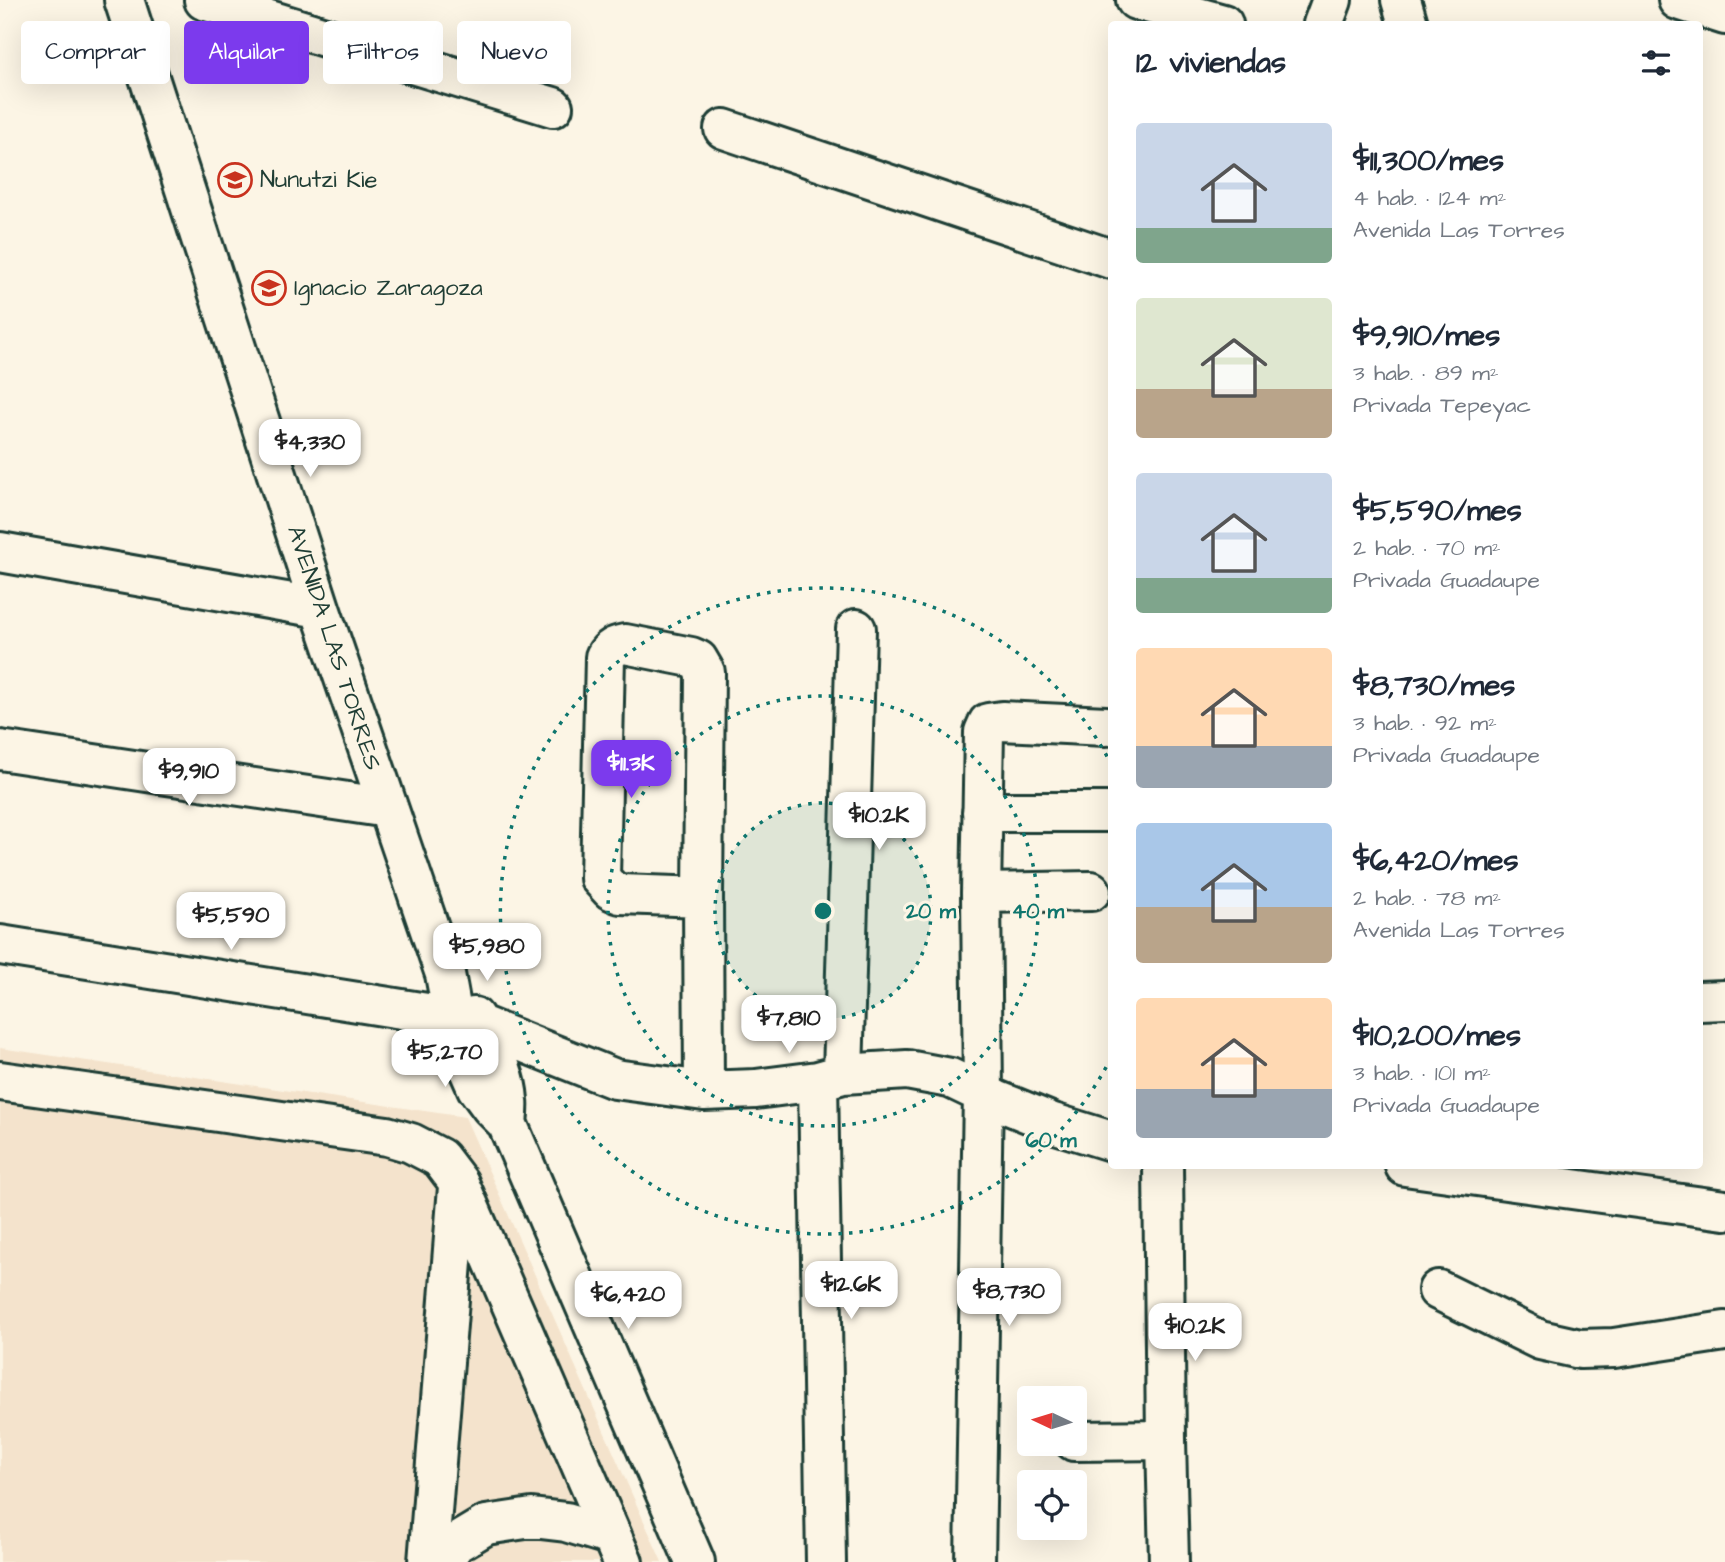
<!DOCTYPE html>
<html lang="es">
<head>
<meta charset="utf-8">
<style>
  :root { --surface:#fff; --page:#f2f2f3; --text:#1f2937; --muted:#747a83; --accent:#7c3aed }
  body { margin:0; font-family:"Architects Daughter",sans-serif; background:var(--page); color:var(--text); height:100vh; display:flex; flex-direction:column; font-size:26px; white-space:nowrap }
  * { box-sizing:border-box; margin:0 }
  p { font-size:23px; color:var(--muted) }
  .icon { flex:none; width:38px; height:38px; fill:none; stroke:currentColor; stroke-width:2; stroke-linecap:round; stroke-linejoin:round }
  .map { position:relative; flex:1; overflow:hidden }
  .panel { position:absolute; left:1108px; top:21px; width:595px; height:1148px; display:flex; flex-direction:column; background:var(--surface); border-radius:7px; box-shadow:0 7px 28px #0002 }
  .panel>* { flex:none }
  .guide { position:absolute; left:21px; top:21px; width:665px; height:63px; display:flex; gap:14px }
  .needle { width:46px; rotate:274deg }
  .tools { position:absolute; left:1017px; top:1386px; display:grid; gap:14px }
  .tools a { display:grid; place-items:center; width:70px; height:70px; border-radius:7px; background:var(--surface); box-shadow:0 7px 28px #0002; font-size:35px }
  .price { position:absolute; translate:-50% -60px; padding:0 16px; border-radius:14px; background:#fff; color:#222; font-size:23px; line-height:46px; filter:drop-shadow(0 2px 4px #0008) }
  .price::after { content:''; position:absolute; left:50%; top:42px; width:21px; height:16px; margin-left:-10px; background:inherit; clip-path:polygon(0 0,100% 0,50% 100%) }
  .price.on { background:var(--accent); color:#fff }
  ul { padding:0; list-style:none }
  li { display:flex; align-items:center; gap:21px; height:175px; padding:0 28px }
  li span { display:grid; place-items:center; flex:none; width:196px; height:140px; border-radius:7px; color:#555 }
  li>.icon { margin-inline-start:auto }
  span .icon { width:84px; height:84px; fill:#fffc; stroke-width:1 }
  li b { font-size:30px }
  h2 { display:flex; justify-content:space-between; align-items:center; height:84px; padding:0 28px; font-size:30px }
  .chip { padding:0 24px; border-radius:7px; background:var(--surface); box-shadow:0 7px 28px #0002; font-size:24px; line-height:63px }
  .chip.on { background:var(--accent); color:#fff }
  .map>svg:first-child { display:block }
</style>
</head>
<body>
<div class="map">
<svg width="1725" height="1562" viewBox="0 0 1725 1562">
  <rect width="100%" height="100%" fill="#fcf5e5"/>
  <filter id="ink" filterUnits="userSpaceOnUse"><feTurbulence type="fractalNoise" baseFrequency=".0143" numOctaves="2"/><feDisplacementMap in="SourceGraphic" scale="14" xChannelSelector="R" yChannelSelector="G"/><feConvolveMatrix kernelMatrix="1 2 1 2 8 2 1 2 1" color-interpolation-filters="sRGB"/></filter>
  <g filter="url(#ink)">
    <!-- built -->
    <path fill="#f4e3cc" d="M0,1048L465,1117L662,1562H0Z"/>
    <g fill="none" stroke-linecap="round" stroke-linejoin="round">
      <!-- minor casing -->
      <g stroke="#1f3d34" stroke-width="44">
        <path id="minor" d="M124,0L320,608L445,974L458,1045L477,1088L491,1107L507,1123L695,1562
          M204,0L553,107
          M1136,0L1223,24
          M1401,0L1408,24
          M1678,0L1725,15
          M1323,24L1332,0
          M724,129L1111,259
          M0,552L320,608
          M0,750L388,808
          M982,812H1106
          M981,893L1091,891
          M703,897L620,894L611,890L600,878L605,657C610,648 615,646 625,644L691,657L698,660L705,672L703,897L704,1091
          M0,945L452,1017L480,1025L615,1079L704,1091L756,1089L818,1081L843,1074L907,1070L950,1078L996,1100L1053,1123L1111,1141
          M1699,1001L1725,1000
          M474,1017C490,1041 506,1071 508,1100C509,1108 508,1115 507,1123
          M843,1074L856,629
          M0,1081L387,1136L411,1143L440,1158L459,1183L623,1562
          M818,1081L826,1562
          M1163,1166L1166,1440L1169,1562
          M1405,1166L1725,1210
          M1438,1290L1540,1340L1580,1349L1614,1348L1725,1331
          M1074,1441L1166,1440
          M428,1562L458,1187
          M441,1562L456,1543L486,1525L532,1518L566,1522L612,1536
          M975,1562L983,1094L981,893L984,732L988,723L1002,721L1106,726"/>
      </g>
      <!-- minor -->
      <use href="#minor" stroke="#fcf5e5" stroke-width="38"/>
    </g>
  </g>
  <!-- distance rings -->
  <circle cx="823" cy="911" r="108" fill="#0f766e" fill-opacity=".12"/>
  <g fill="none" stroke="#0f766e" stroke-width="3.5" stroke-dasharray="3.5 7">
    <circle cx="823" cy="911" r="108"/>
    <circle cx="823" cy="911" r="215"/>
    <path d="M1111 1058A323 323 0 1 1 1111 764"/>
  </g>
  <!-- icons -->
  <defs>
    <g id="school-ring" transform="scale(1.75)"><circle r="9.5" fill="#fcf5e5" stroke="#c8321e" stroke-width="1.5"/><path d="M0-5L7-2L0 1L-7-2ZM-4 1L0 2.5L4 1V4Q0 6-4 4Z" fill="#c8321e"/></g>
  </defs>
  <g fill-rule="evenodd">
    <use href="#school-ring" x="235" y="180"/>
    <use href="#school-ring" x="269" y="288"/>
  </g>
  <g text-anchor="middle" dominant-baseline="central" stroke-width="6" stroke-linejoin="round" paint-order="stroke">
    <!-- poi labels -->
    <g font-size="24" fill="#1f3d34" stroke="#fcf5e5" text-anchor="start">
      <text x="260" y="180">Nunutzi Kie</text>
      <text x="294" y="288">Ignacio Zaragoza</text>
    </g>
    <!-- street labels -->
    <g font-size="24" fill="#1f3d34" stroke="#fcf5e5">
      <text transform="translate(334 648) rotate(72)">AVENIDA LAS TORRES</text>
    </g>
  </g>
  <circle cx="823" cy="911" r="10" fill="#0f766e" stroke="#fcf5e5" stroke-width="3.5"/>
  <g font-size="21" text-anchor="middle" font-weight="bold" fill="#0f766e" stroke="#fcf5e5" stroke-width="6" stroke-linejoin="round" paint-order="stroke">
    <text x="931" y="918">20 m</text>
    <text x="1038" y="918">40 m</text>
    <text x="1051" y="1147">60 m</text>
  </g>
</svg>
<div class="tools">
<a><svg class="needle" viewBox="-14 -14 28 28"><path d="M0-13l5 13h-10z" fill="#e53935"/><path d="M0 13l5-13h-10z" fill="#747a83"/></svg></a>
<a><svg class="icon" aria-label="locate" viewBox="0 0 24 24"><circle cx="12" cy="12" r="6"/><path d="M12 2v4M12 18v4M2 12h4M18 12h4"/></svg></a>
</div>
<b class="price" style="left:310px;top:479px">$4,330</b>
<b class="price on" style="left:631px;top:800px">$11.3K</b>
<b class="price" style="left:189px;top:808px">$9,910</b>
<b class="price" style="left:879px;top:852px">$10.2K</b>
<b class="price" style="left:231px;top:952px">$5,590</b>
<b class="price" style="left:487px;top:983px">$5,980</b>
<b class="price" style="left:789px;top:1055px">$7,810</b>
<b class="price" style="left:445px;top:1089px">$5,270</b>
<b class="price" style="left:851px;top:1321px">$12.6K</b>
<b class="price" style="left:1009px;top:1328px">$8,730</b>
<b class="price" style="left:628px;top:1331px">$6,420</b>
<b class="price" style="left:1195px;top:1363px">$10.2K</b>
<div class="guide">
<a class="chip">Comprar</a>
<a class="chip on">Alquilar</a>
<a class="chip">Filtros</a>
<a class="chip">Nuevo</a>
</div>
<section class="panel">
<h2>12 viviendas<svg class="icon" aria-label="filters" viewBox="0 0 24 24"><path d="M4 7h16M4 17h16"/><circle cx="9" cy="7" r="2"/><circle cx="15" cy="17" r="2"/></svg></h2>
<ul>
<li><span style="background:linear-gradient(#c9d6e8 75%,#7fa58c 0)"><svg class="icon" aria-label="home" viewBox="0 0 24 24"><path d="M3 11l9-7 9 7M6 9v11h12V9"/></svg></span><div><b>$11,300/mes</b><p>4 hab. · 124 m²</p><p>Avenida Las Torres</p></div></li>
<li><span style="background:linear-gradient(#dfe7d0 65%,#b9a48a 0)"><svg class="icon" aria-label="home" viewBox="0 0 24 24"><path d="M3 11l9-7 9 7M6 9v11h12V9"/></svg></span><div><b>$9,910/mes</b><p>3 hab. · 89 m²</p><p>Privada Tepeyac</p></div></li>
<li><span style="background:linear-gradient(#c9d6e8 75%,#7fa58c 0)"><svg class="icon" aria-label="home" viewBox="0 0 24 24"><path d="M3 11l9-7 9 7M6 9v11h12V9"/></svg></span><div><b>$5,590/mes</b><p>2 hab. · 70 m²</p><p>Privada Guadaupe</p></div></li>
<li><span style="background:linear-gradient(#ffd9b3 70%,#9aa5b1 0)"><svg class="icon" aria-label="home" viewBox="0 0 24 24"><path d="M3 11l9-7 9 7M6 9v11h12V9"/></svg></span><div><b>$8,730/mes</b><p>3 hab. · 92 m²</p><p>Privada Guadaupe</p></div></li>
<li><span style="background:linear-gradient(#a9c7e8 60%,#b9a48a 0)"><svg class="icon" aria-label="home" viewBox="0 0 24 24"><path d="M3 11l9-7 9 7M6 9v11h12V9"/></svg></span><div><b>$6,420/mes</b><p>2 hab. · 78 m²</p><p>Avenida Las Torres</p></div></li>
<li><span style="background:linear-gradient(#ffd9b3 65%,#9aa5b1 0)"><svg class="icon" aria-label="home" viewBox="0 0 24 24"><path d="M3 11l9-7 9 7M6 9v11h12V9"/></svg></span><div><b>$10,200/mes</b><p>3 hab. · 101 m²</p><p>Privada Guadaupe</p></div></li>
</ul>
</section>
</div>
</body>
</html>
